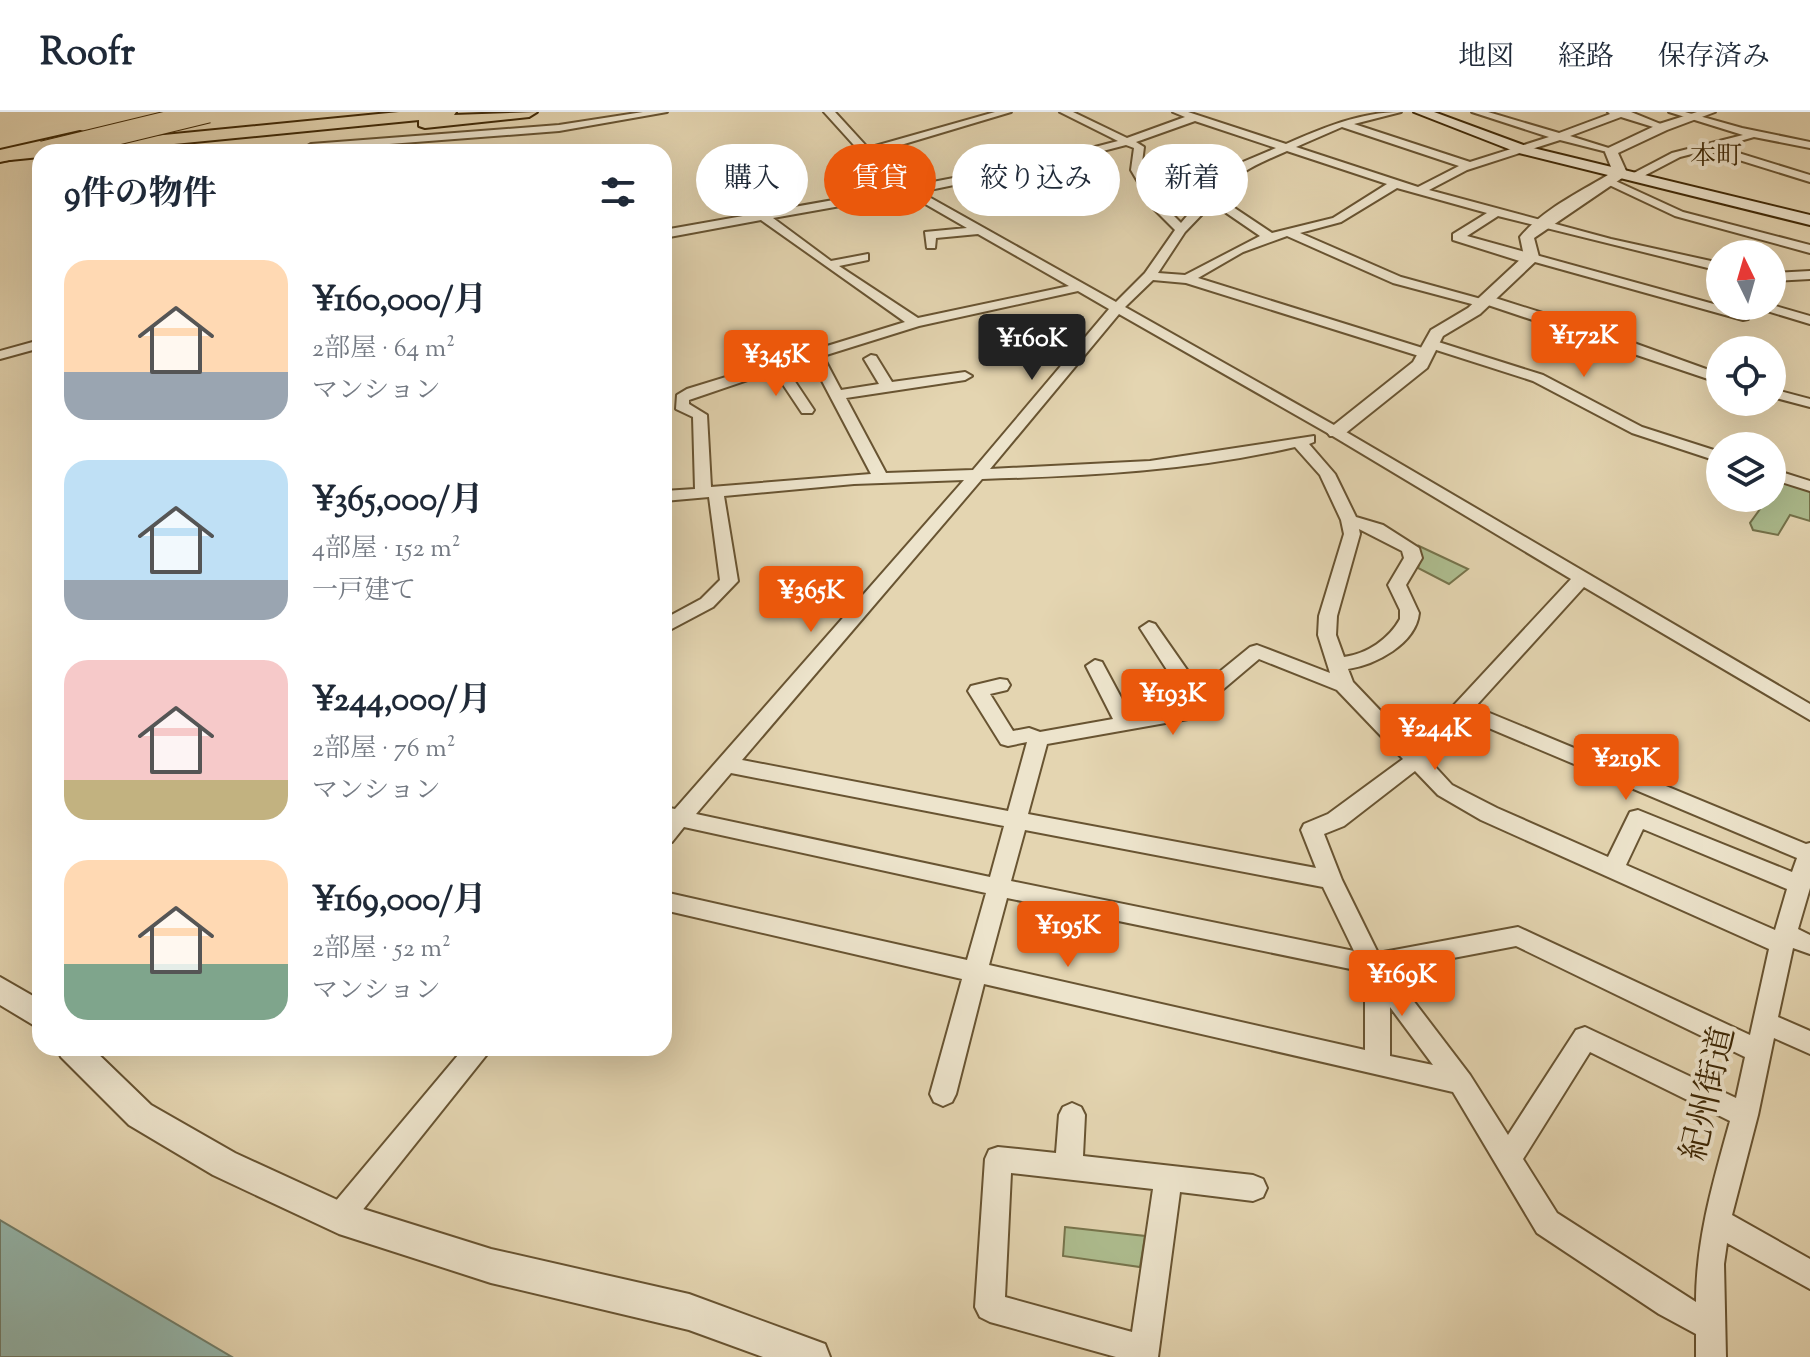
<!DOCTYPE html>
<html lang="ja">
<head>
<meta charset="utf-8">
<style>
  :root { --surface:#fff; --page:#f2f2f3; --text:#1f2937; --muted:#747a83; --line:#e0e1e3; --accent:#ea580c }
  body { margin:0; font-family:"Sorts Mill Goudy","Noto Serif JP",serif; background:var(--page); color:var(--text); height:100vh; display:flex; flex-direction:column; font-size:30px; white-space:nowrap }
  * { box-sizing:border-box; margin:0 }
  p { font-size:26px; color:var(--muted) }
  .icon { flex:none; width:44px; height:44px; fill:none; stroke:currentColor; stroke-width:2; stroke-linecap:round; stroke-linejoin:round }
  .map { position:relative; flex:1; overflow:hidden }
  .drawer { position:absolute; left:32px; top:32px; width:640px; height:912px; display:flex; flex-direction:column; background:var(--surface); border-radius:24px; box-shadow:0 8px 32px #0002 }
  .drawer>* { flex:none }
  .hud { position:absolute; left:696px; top:32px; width:760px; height:72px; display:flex; gap:16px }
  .needle { width:52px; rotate:355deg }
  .fabs { position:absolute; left:1706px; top:128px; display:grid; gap:16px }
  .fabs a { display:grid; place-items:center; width:80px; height:80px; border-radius:50%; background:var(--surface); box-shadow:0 8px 32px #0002; font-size:40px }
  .price { position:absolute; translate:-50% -68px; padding:0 18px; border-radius:8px; background:var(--accent); color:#fff; font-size:26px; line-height:52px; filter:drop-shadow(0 2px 4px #0008) }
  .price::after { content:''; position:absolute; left:50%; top:48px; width:24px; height:18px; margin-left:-12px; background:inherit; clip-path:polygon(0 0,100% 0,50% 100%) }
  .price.selected { background:#222; color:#fff }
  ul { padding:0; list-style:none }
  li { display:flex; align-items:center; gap:24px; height:200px; padding:0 32px }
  li span { display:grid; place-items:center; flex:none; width:224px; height:160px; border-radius:24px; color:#555 }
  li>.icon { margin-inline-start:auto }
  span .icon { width:96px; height:96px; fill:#fffc; stroke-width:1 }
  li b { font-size:34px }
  h2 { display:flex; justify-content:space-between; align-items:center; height:96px; padding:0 32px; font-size:34px }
  .chip { padding:0 28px; border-radius:36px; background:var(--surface); box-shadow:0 8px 32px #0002; font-size:28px; line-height:72px }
  .chip.selected { background:var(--accent); color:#fff }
  header { display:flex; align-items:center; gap:48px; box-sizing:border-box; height:112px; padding:0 40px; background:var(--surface); border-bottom:2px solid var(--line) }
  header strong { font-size:38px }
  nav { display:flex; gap:44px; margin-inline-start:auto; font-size:28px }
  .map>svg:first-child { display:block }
</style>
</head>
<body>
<header>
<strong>Roofr</strong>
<nav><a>地図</a><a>経路</a><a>保存済み</a></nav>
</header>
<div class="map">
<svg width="1810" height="1245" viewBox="0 0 1810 1245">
  <rect width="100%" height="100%" fill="#e4d5b1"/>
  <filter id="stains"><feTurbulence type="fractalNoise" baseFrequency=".0025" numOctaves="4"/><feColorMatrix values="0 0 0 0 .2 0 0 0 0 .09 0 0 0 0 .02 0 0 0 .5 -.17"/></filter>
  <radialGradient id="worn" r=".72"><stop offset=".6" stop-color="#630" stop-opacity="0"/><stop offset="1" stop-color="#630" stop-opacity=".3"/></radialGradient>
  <!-- green -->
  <path fill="#aebe90" stroke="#76744c" stroke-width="2" d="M1780,370L1810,379V409L1790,403L1778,423L1753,418L1750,411L1768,386H1772Z
    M1419,434L1468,457L1449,472L1418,456L1421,445Z
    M1065,1115L1145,1124L1140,1155L1063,1144Z"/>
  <!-- water -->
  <path fill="#95b8ae" stroke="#737f6b" stroke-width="2" d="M0,1108L232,1245H0Z"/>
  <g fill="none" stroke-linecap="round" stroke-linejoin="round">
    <!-- minor casing -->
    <g stroke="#685432" stroke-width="4">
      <path id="minor" d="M643,0H667L559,19L311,38L306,35L311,32L559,13Z
        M824,0H835L868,36L995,0H1011L874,41L912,74L1041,49L1118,29L1060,0H1073L1127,26L1185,5L1173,0H1188L1286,32C1323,16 1360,0 1401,0L1354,12L1470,50L1549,25L1472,0H1488L1559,21L1610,2L1608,0H1631L1668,15L1663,18L1621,5L1570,24L1615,38V42L1560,28L1467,58L1429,78L1611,127L1720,151V159L1498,104L1467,124L1739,199L1741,194L1772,193L1810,204V212L1754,195L1748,207L1743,208L1535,150L1526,151L1453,128V122L1487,101L1397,76L1341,110L1300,121L1401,165L1481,187L1492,185L1606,221L1720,262V271L1488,193L1483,195L1393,171L1287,124L1243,140L1198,166L1429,238V244H1419L1186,171L1153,168L1125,195L1341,317L1810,592V608L1584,475L1475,595L1806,732L1810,731V776L1798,817L1810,823V842L1793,836L1778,905L1810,919V942L1774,926L1758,1003L1732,1103L1810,1147V1177L1727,1131L1724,1152L1726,1245H1696V1222L1659,1202L1537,1121L1453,980L984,872L956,982L952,990L943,994L934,990L930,982L962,867L664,798V780L967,848L986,781L684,715L672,730L664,732V695L675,697L964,368L854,372L724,384L738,469L713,495L664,521V507L701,487L720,468L709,385L664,389V379L695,377L693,305L676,297L677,283L687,277L905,210L761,108L664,126V118L901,76L862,42ZM1195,9L1276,36L1238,52L1214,72L1181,111L1163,93L1141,58L1144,35L1136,30ZM1342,15L1459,54L1418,75L1296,35ZM1126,33L1134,36L1131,58L1154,97L1175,118L1145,161L1116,190L920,80L1041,55ZM1287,39L1387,72L1333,106L1272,121L1230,93L1213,89C1232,62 1257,52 1287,39ZM908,82L967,116L925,120L927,136H935L936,126L978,122L1069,174L918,206L839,154L868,148V142L831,149L773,106ZM1209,95L1222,98L1260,124L1185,163L1158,161L1185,120ZM1078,179L1109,197L973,358L886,361L846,286L965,268L972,264L965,260L892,270L876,244L871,243L864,247L879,272L841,278L823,244L919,214ZM1119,202L1331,323L1571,467L1415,635L1353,570L1348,557C1375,553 1416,532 1419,501L1406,473L1422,446L1419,436L1383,413L1356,405L1335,362L1309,332L1314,330V324L1150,349L990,357ZM811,248L871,362L711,375L707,303L689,292V288L774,259L802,301H812L814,298L786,256ZM1295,335L1320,363L1341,408L1344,422L1319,504L1318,523L1330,561L1257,533L1250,535L1207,570L1192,565L1155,512L1149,510L1140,516L1178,575L1195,580L1175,596L1131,604L1102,550L1095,548L1086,554L1113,607L1040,620L1029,616L1013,619L990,582L1007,578L1010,573L1007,568L1000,567L971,574L968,579L1001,632L1008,634L1027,630L1008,699L742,648L982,367C1087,364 1192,359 1295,335ZM1359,417L1402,439L1404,446L1388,473L1400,498V507C1389,527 1367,542 1344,545L1336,523L1337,504L1360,422ZM1259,547L1337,578L1403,647L1328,702L1304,712L1301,718L1316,756L1028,702L1047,632L1188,607ZM1465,606L1797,746L1792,760L1638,698L1630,700L1608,745L1497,696L1452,673L1428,647ZM1415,659L1438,683L1481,708L1769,837L1750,923L1518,815L1378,841L1342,768L1324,722L1344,714ZM731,661L1004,714L990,765L696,702ZM1643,717L1787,777L1775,818L1626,753ZM1025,718L1323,775L1354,839L1011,769ZM1007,786L1365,860V938L989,853ZM1516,834L1745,945L1736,986L1585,915L1576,918L1508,1023L1470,963L1390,858ZM1390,895L1433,953L1390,944ZM1590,940L1730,1009C1713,1070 1696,1127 1696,1190L1557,1101L1523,1047Z
        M1669,0H1685L1742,16L1810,30V36L1754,25L1719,35L1810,63V70L1707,38L1680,45L1638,67H1630V63L1672,41L1743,23Z
        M1609,66L1683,100L1810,133V141L1675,104L1605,71L1603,69Z
        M1810,159V167L1772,169V161Z
        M40,228V236L0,247V239Z
        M1432,228L1543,263L1642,315L1720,340V350L1632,321L1533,269L1427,235V229Z
        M1772,277L1810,287V295L1772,285Z
        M1772,357L1810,369V379L1772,367Z
        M464,936H492L349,1115L339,1119L329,1115L325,1106L329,1097Z
        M1072,991L1081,995L1085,1003L1083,1044L1253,1063L1263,1067L1267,1076L1263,1085L1253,1089L1180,1080L1158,1245H1116L990,1210L980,1205L975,1195L985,1047L989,1038L998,1035L1056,1041L1059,1003L1063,995ZM1011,1061L1153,1077L1132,1220L1005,1185Z"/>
    </g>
    <!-- tertiary casing -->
    <g stroke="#685432" stroke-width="4">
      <path id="tertiary" d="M1697,0H1715L1667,18L1618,41L1627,61L1625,64L1534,126L1539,145L1537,148L1480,202L1443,224L1427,256L1342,324H1330L1327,320L1330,316L1413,250L1431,218L1468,196L1524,144L1520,125C1543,97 1582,79 1613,60L1605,40L1606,37L1659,12Z
        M0,865L40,888V917L0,893Z
        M57,936H92L151,993L235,1041L344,1091L491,1137L689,1182L825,1232L830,1245H763L689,1218L491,1171L339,1122L213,1063L129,1013L61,945Z"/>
    </g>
    <!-- secondary casing -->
    <g stroke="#3f2907" stroke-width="4">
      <path id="secondary" d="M1414,0H1434L1529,35L1810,103V113L1519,41Z"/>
    </g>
    <!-- primary casing -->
    <g stroke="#3f2907" stroke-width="4">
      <path id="primary" d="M399,0H456L454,3L537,0L529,5L425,16L419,14V8L92,40H40V45L0,49V39Z"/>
    </g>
    <!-- motorway casing -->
    <g stroke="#3f2907" stroke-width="4">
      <path id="motorway" d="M80,20L87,22L89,26L87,30L0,50V38Z"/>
    </g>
    <!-- minor -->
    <use href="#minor" fill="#ede4cc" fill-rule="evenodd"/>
    <!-- tertiary -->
    <use href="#tertiary" fill="#ede4cc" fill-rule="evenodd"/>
    <!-- secondary -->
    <use href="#secondary" fill="#ede4cc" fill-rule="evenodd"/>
    <!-- primary -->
    <use href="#primary" fill="#e4d5b1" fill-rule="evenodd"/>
    <!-- motorway -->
    <use href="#motorway" fill="#e4d5b1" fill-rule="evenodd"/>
    <!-- motorway-bridge casing -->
    <g stroke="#3f2907" stroke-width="23" stroke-linecap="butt">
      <path id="motorway-bridge" d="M43,40L208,0"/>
    </g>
    <!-- motorway-bridge -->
    <use href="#motorway-bridge" stroke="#e4d5b1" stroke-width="21"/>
  </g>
  <g text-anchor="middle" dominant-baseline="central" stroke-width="8" stroke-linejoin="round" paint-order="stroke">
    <!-- far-neighbourhood labels -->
    <g font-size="26" fill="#3f2907" stroke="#ede4cc">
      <text x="1716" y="45">本町</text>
    </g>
    <!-- near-street labels -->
    <g font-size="34" fill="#3f2907" stroke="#ede4cc">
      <text transform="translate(1710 982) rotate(-77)">紀州街道</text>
    </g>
  </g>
  <rect width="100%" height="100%" filter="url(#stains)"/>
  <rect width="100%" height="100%" fill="url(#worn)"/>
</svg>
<div class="fabs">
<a><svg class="needle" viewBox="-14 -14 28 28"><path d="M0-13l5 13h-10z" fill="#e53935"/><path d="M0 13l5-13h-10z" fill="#747a83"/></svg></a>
<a><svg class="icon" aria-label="locate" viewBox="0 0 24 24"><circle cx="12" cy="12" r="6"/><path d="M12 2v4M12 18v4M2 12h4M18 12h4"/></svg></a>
<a><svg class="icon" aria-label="layers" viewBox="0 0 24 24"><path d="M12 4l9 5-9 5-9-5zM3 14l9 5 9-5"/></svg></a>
</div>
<b class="price" style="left:1584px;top:267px">¥172K</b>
<b class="price selected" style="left:1032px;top:270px">¥160K</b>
<b class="price" style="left:776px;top:286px">¥345K</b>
<b class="price" style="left:811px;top:522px">¥365K</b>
<b class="price" style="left:1173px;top:625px">¥193K</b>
<b class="price" style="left:1435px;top:660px">¥244K</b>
<b class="price" style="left:1626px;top:690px">¥219K</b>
<b class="price" style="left:1068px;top:857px">¥195K</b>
<b class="price" style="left:1402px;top:906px">¥169K</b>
<div class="hud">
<a class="chip">購入</a>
<a class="chip selected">賃貸</a>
<a class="chip">絞り込み</a>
<a class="chip">新着</a>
</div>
<section class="drawer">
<h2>9件の物件<svg class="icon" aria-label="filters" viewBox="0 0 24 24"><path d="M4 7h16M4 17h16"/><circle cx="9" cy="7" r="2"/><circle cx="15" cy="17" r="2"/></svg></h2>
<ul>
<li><span style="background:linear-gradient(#ffd9b3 70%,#9aa5b1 0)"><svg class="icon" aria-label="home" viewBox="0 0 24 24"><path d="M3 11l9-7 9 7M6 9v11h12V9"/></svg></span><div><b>¥160,000/月</b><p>2部屋 · 64 m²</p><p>マンション</p></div></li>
<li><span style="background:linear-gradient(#bfe0f5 75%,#9aa5b1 0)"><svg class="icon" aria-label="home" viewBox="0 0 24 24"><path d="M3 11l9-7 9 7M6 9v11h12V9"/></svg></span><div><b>¥365,000/月</b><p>4部屋 · 152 m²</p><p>一戸建て</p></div></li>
<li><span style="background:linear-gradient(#f6c9c9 75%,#c2b280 0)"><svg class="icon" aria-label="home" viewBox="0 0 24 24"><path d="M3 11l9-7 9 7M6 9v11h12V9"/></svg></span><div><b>¥244,000/月</b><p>2部屋 · 76 m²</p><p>マンション</p></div></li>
<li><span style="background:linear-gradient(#ffd9b3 65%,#7fa58c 0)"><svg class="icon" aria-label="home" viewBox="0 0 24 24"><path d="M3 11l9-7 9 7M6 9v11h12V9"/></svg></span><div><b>¥169,000/月</b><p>2部屋 · 52 m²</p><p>マンション</p></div></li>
</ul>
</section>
</div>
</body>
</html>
